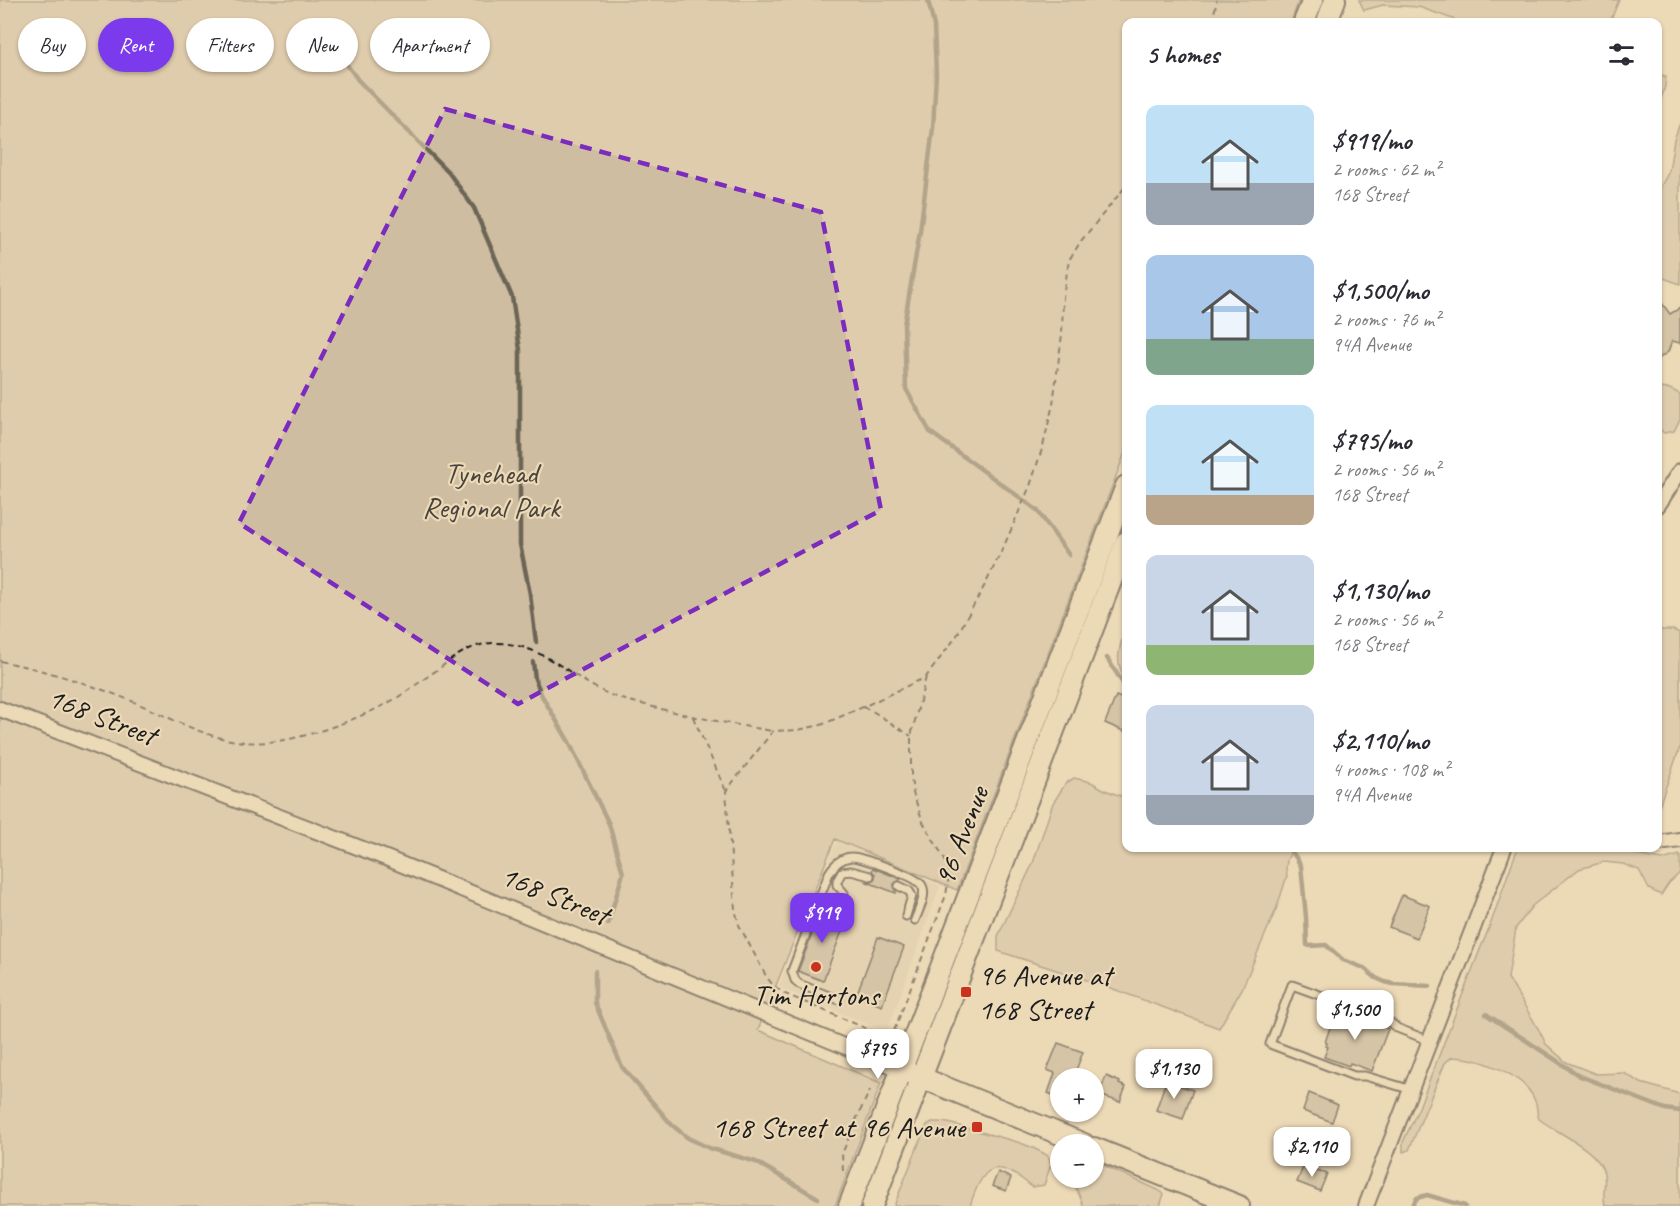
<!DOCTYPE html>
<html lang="en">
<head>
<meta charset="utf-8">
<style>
  :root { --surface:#fff; --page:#f2f2f3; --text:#2b2b33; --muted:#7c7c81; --accent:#7c3aed }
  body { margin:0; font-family:Caveat,sans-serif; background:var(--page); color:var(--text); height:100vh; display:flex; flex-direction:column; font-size:22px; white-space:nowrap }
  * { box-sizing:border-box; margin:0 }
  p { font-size:20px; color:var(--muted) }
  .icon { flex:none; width:33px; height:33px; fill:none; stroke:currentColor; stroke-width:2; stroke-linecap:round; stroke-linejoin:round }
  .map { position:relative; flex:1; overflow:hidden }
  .panel { position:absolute; left:1122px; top:18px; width:540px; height:834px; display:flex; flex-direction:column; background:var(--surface); border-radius:12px; box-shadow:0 2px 4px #0004 }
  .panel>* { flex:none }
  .guide { position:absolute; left:18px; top:18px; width:570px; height:54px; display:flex; gap:12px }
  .tools { position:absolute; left:1050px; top:1068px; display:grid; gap:12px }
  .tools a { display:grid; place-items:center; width:54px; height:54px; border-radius:50%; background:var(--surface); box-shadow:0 2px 4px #0004; font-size:30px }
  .price { position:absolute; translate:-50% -51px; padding:0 14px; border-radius:12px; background:#fff; color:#222; font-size:20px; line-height:39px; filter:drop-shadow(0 2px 3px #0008) }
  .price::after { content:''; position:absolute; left:50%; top:36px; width:18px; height:14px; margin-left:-9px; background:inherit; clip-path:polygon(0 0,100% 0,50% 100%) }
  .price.active { background:var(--accent); color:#fff }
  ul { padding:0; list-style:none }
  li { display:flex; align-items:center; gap:18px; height:150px; padding:0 24px }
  li span { display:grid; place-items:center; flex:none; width:168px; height:120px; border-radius:12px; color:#555 }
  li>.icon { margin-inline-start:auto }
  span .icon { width:72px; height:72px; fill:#fffc; stroke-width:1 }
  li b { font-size:26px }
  h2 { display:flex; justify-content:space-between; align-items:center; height:72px; padding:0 24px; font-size:26px }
  .pill { padding:0 21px; border-radius:27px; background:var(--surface); box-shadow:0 2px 4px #0004; font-size:21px; line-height:54px }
  .pill.active { background:var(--accent); color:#fff }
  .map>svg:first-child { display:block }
</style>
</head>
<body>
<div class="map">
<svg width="1680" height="1206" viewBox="0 0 1680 1206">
  <rect width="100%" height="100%" fill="#ecd9b7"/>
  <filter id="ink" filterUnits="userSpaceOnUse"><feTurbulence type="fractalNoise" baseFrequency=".0167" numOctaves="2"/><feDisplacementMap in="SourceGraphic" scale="12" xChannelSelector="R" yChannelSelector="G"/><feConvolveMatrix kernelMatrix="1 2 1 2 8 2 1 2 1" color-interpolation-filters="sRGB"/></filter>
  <g filter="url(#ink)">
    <!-- built -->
    <path fill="#dccbac" d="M837,841L940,886L887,1032L784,990L779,986Z"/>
    <!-- green -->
    <path fill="#cebda0" stroke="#756c5e" stroke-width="1.5" d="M0,0H1299L1291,22H1126V450L957,890L835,839L758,1030L881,1083L835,1206H0Z
      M1359,0H1619L1610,22H1461L1419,7L1383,5L1364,10Z
      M1658,75L1666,76L1665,86L1660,102H1658Z
      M1680,123V284L1658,276V192L1669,171L1674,140Z
      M1658,388L1670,389L1680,394V419L1674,431L1664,433L1658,428Z
      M1661,630H1673L1680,633V747L1658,809V631Z
      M1126,632V679C1114,665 1119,648 1124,633Z
      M1074,778L1091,782L1105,790L1126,798V848H1293L1287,860L1286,868L1287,876L1277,907L1242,989L1219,1028L1108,987L998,951V936L1033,863L1053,803L1066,783Z
      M1518,848H1618L1641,856L1662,860L1680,855V873L1669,883L1661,895L1649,889L1639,870L1623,864L1604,862L1579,869L1532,906L1516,928L1508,978L1539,1030L1546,1044L1566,1062L1596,1074L1624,1073L1641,1083L1680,1094V1206H1605C1602,1195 1606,1184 1604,1173C1598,1149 1557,1133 1539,1119C1536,1113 1538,1107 1535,1101C1525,1074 1478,1057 1452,1057L1445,1063L1409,1150L1403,1152V1142L1418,1110L1481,947C1496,915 1504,881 1518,848Z
      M932,1122C947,1121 959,1126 973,1130C999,1137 1026,1142 1048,1156L1051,1164L1044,1185L1032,1187C997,1157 983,1163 970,1206H894L923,1133L927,1125Z
      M1094,1161L1158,1190L1164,1194L1160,1206H1083C1081,1196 1075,1188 1072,1178H1094Z"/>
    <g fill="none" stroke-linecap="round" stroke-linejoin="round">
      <!-- stream -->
      <path stroke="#6c6557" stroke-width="4.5" d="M928,0L934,26L936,74L933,128L920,231L904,325L906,389L930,432L1037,510L1069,555
        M330,41L358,80L449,173L474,208L512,297L520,350V544L530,594L536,642
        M1107,658L1126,688
        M533,662L535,679L542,696L569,742L609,824L623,873L608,924
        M1288,848L1295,856L1301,866L1306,917L1307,945L1310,946L1326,945L1343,960L1364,968L1376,978L1385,982L1393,984L1430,986
        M595,971V1003L622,1067L672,1125L688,1138L709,1148L756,1162L818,1198
        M1486,1014L1580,1076L1665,1109L1680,1111
        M1412,1206L1417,1198L1427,1195L1465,1206"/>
    </g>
    <!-- building -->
    <path fill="#b8aa91" stroke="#1c1c1c" stroke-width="1.5" d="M1658,298L1670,314L1680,308V343L1672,341L1668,352L1658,359Z
      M1116,696L1126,700V732L1105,723Z
      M873,868L901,879L894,884L896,893L867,882L872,881L875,878V874L872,871Z
      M1402,895L1430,906L1417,938L1389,927Z
      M826,898L835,901L828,921L844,926L823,981L798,971Z
      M878,937L904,947L882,1006L856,996Z
      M1342,1009L1373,1020L1372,1023L1388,1029L1372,1071L1350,1063L1349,1066L1324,1057L1328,1047L1326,1046L1327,1043L1325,1042L1333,1019L1338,1021Z
      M1058,1043L1083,1052L1073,1078H1060V1098L1048,1093L1055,1073L1047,1070Z
      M1106,1076L1120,1082L1119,1084L1126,1087L1120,1102L1099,1095Z
      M1166,1081L1193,1090L1183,1119L1156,1110Z
      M1309,1093L1338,1105L1332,1122L1303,1111Z
      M1304,1165L1327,1174L1320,1191L1297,1182Z
      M998,1172L1011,1178L1006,1191L992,1186Z"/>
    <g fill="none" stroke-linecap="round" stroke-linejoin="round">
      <!-- lane casing -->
      <g stroke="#1c1c1c" stroke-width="11">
        <path id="lane" d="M899,886L909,891L912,896L906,916
          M844,893L837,885V881L842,872L851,871L870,876
          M839,1000L799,984L795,980L792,971L829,873C834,865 840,858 851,857C859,856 910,875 917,881C919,882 922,885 923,888C926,898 918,911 915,920
          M1412,1090L1365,1076H1354L1270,1044L1292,985L1386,1019L1397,1028L1430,1041"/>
      </g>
      <!-- street casing -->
      <g stroke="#1c1c1c" stroke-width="18">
        <path id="street" d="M1658,505L1680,471
          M0,709L386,858L902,1070
          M1658,843L1680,840
          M1366,1206L1504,848"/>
      </g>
      <!-- secondary casing -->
      <g stroke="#1c1c1c" stroke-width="24">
        <path id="secondary" d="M1304,22L1313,0
          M1327,22L1335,0
          M910,1073L1084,1144
          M1094,1148L1239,1206
          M849,1206L1126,486
          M872,1206L1126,542"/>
      </g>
      <!-- path -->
      <path stroke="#1c1c1c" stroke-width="2" stroke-dasharray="6 4.5" stroke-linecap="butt" d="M1212,22L1217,0
        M0,661C45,670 91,684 134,702C186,724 224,751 284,740C315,735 359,718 386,704C399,697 412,688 424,679C447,664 467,643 495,643C544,643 572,680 613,696C626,701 640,703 653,707C692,717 732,724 772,731
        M926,677L911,736V777L913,793L923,822L944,858L948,867L949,876L946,895L891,1039L783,993L772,984L766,976L739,925L735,909L726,791L773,731L798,730L821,725L863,707L926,677L956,637L986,583L1004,546L1030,486L1043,446L1053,404L1062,334L1063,297L1069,260L1081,241L1126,186
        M863,707L874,712L911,736
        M693,717L726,791
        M843,1171L842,1154L856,1120L870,1090"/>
      <!-- lane -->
      <use href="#lane" stroke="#ecd9b7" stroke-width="7"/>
      <!-- street -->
      <use href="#street" stroke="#ecd9b7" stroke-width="14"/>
      <!-- secondary -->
      <use href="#secondary" stroke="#ecd9b7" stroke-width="20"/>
    </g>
  </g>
  <!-- marked area -->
  <path d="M0 0H1680V1206H0ZM445,109L821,212L881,510L518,704L239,523Z" fill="#ecd9b7" fill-opacity=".55" fill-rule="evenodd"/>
  <path fill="none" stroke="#7b2cbf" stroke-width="4.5" stroke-dasharray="12 8" stroke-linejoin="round" d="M445,109L821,212L881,510L518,704L239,523Z"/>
  <!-- markers -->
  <g fill="#c8321e" stroke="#ecd9b7" stroke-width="2">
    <circle cx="816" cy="967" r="6"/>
    <rect x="960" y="986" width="12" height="12" rx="3"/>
    <rect x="971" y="1121" width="12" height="12" rx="3"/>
  </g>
  <g text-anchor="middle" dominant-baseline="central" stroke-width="4.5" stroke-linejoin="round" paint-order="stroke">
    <!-- park labels -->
    <g font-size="30" fill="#48443d" stroke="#ecd9b7">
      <text x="491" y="473">Tynehead<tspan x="491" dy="34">Regional Park</tspan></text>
    </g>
    <!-- street labels -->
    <g font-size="30" fill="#1c1c1c" stroke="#ecd9b7">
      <text transform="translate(102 716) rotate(21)">168 Street</text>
      <text transform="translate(961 836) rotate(-69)">96 Avenue</text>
      <text transform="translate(555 895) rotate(22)">168 Street</text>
    </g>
    <!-- poi labels -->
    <g font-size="30" fill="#1c1c1c" stroke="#ecd9b7" text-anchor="start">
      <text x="978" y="975">96 Avenue at<tspan x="978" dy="34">168 Street</tspan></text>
      <text x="816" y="995" text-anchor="middle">Tim Hortons</text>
      <text x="965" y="1127" text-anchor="end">168 Street at 96 Avenue</text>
    </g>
  </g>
</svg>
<div class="tools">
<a>+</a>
<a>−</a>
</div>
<b class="price active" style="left:822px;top:944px">$919</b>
<b class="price" style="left:1355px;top:1041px">$1,500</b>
<b class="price" style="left:878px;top:1080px">$795</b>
<b class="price" style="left:1174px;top:1100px">$1,130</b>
<b class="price" style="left:1312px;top:1178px">$2,110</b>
<div class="guide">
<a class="pill">Buy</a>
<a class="pill active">Rent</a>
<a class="pill">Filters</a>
<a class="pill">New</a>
<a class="pill">Apartment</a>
</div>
<section class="panel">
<h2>5 homes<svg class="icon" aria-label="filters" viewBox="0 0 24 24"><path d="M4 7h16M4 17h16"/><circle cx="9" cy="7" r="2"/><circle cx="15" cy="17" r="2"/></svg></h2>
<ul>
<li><span style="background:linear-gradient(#bfe0f5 65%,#9aa5b1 0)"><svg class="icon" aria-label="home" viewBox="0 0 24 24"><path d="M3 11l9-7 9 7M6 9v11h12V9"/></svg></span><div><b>$919/mo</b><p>2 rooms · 62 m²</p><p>168 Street</p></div></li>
<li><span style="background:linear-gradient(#a9c7e8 70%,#7fa58c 0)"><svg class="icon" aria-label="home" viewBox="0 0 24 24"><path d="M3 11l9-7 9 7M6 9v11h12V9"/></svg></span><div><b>$1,500/mo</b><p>2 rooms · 76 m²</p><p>94A Avenue</p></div></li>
<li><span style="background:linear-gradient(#bfe0f5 75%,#b9a48a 0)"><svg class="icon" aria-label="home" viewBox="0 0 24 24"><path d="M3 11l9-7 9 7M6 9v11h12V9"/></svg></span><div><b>$795/mo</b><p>2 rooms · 56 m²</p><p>168 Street</p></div></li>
<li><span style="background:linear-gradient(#c9d6e8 75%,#8fb573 0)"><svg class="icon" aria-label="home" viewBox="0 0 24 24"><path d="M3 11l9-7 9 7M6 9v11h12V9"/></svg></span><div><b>$1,130/mo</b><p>2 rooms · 56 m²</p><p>168 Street</p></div></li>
<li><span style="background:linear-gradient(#c9d6e8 75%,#9aa5b1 0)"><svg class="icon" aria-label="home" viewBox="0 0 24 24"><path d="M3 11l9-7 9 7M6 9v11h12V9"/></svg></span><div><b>$2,110/mo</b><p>4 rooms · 108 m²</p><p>94A Avenue</p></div></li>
</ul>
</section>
</div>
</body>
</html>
